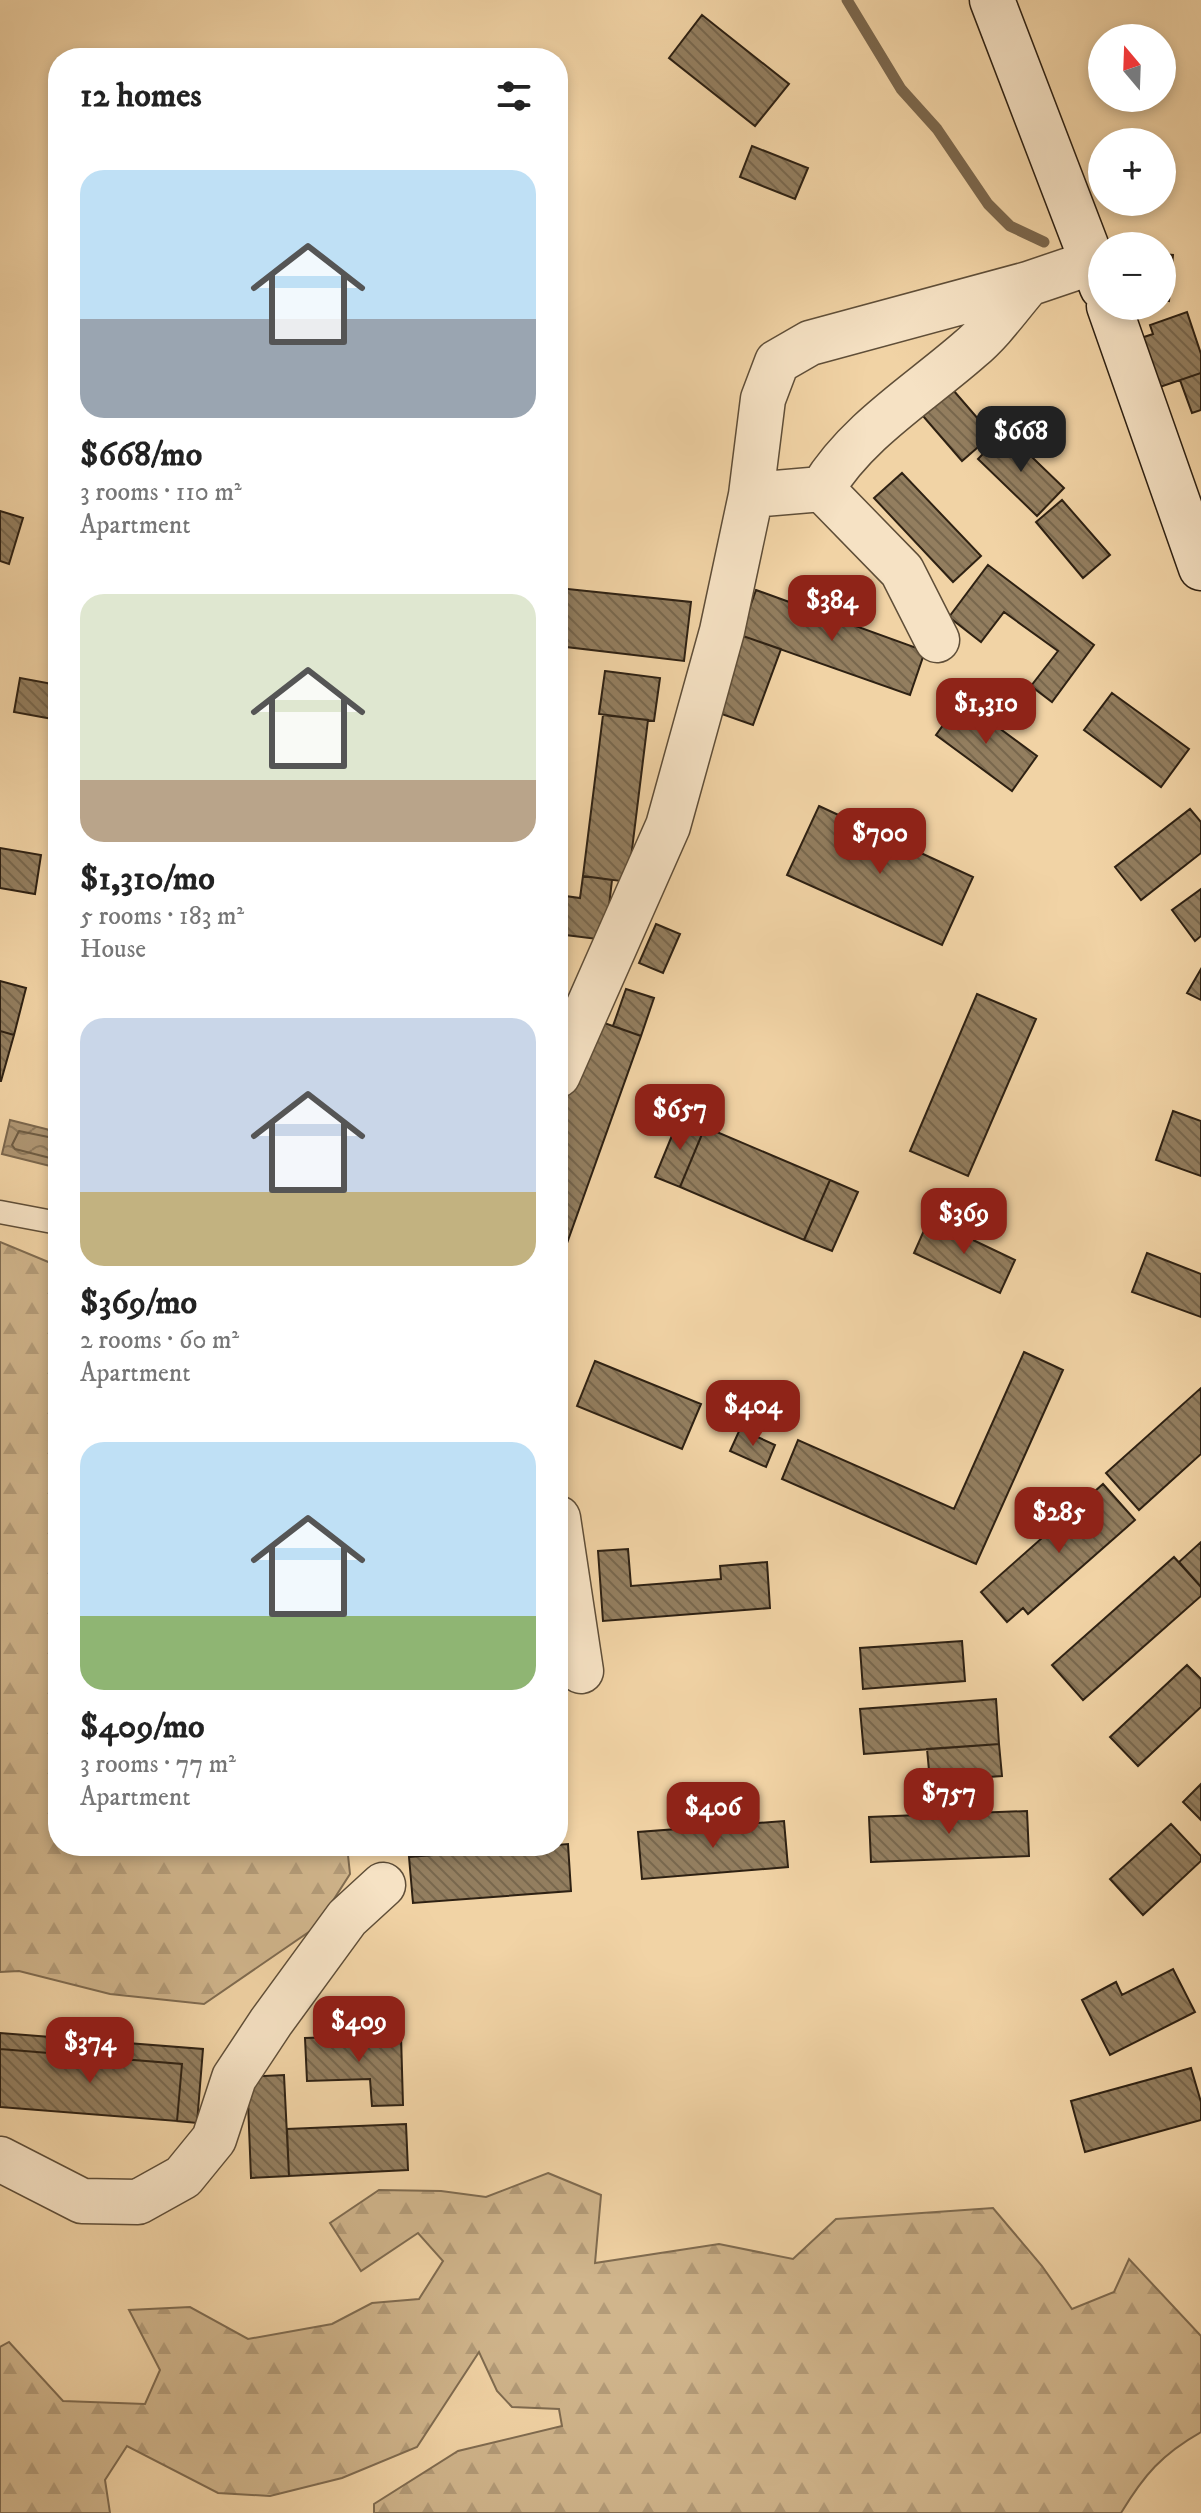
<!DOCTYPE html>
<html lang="en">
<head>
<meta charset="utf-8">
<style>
  :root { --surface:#fff; --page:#f2f2f2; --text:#222; --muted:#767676; --accent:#8f2418 }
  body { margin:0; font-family:"IM FELL DW Pica",serif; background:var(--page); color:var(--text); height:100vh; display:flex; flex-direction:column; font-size:30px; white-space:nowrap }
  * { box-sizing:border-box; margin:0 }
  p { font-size:26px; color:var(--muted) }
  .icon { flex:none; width:44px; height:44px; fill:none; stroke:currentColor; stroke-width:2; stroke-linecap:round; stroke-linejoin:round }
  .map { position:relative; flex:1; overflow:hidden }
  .side { position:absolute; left:48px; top:48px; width:520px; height:1808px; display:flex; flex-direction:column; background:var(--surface); border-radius:32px; box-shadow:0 4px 12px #0003 }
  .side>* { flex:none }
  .needle { width:52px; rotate:341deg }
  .buttons { position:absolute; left:1088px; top:24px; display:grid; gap:16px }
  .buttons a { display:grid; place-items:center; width:88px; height:88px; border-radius:50%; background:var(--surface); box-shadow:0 4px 12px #0003; font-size:40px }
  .price { position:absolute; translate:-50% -68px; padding:0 18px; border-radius:16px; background:var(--accent); color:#fff; font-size:26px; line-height:52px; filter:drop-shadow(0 2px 4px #0008) }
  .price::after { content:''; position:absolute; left:50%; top:48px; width:24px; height:18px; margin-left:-12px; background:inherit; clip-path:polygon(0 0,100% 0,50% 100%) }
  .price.current { background:#222; color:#fff }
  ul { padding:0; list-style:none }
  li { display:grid; align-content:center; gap:16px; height:424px; padding:0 32px }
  li span { display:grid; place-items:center; height:248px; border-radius:24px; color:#555 }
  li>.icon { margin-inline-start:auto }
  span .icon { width:144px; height:144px; fill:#fffc; stroke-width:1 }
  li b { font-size:34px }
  h2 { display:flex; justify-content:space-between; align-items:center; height:96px; padding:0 32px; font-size:34px }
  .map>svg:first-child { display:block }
</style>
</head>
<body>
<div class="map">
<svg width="1201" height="2513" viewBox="0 0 1201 2513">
  <defs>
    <pattern id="forest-firs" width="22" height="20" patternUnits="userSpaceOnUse" patternTransform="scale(2)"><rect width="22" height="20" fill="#d0b58c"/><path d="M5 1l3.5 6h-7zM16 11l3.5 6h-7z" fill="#b39b78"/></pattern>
    <pattern id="water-waves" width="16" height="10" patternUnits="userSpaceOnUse" patternTransform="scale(2)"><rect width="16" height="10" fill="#af9673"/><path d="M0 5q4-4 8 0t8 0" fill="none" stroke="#8f7a5d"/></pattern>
    <pattern id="building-back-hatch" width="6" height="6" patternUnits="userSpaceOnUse" patternTransform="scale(2)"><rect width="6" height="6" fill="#937e5f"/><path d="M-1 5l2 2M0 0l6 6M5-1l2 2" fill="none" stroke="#78674d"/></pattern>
  </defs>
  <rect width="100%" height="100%" fill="#f1d3a5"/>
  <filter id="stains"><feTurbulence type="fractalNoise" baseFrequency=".0025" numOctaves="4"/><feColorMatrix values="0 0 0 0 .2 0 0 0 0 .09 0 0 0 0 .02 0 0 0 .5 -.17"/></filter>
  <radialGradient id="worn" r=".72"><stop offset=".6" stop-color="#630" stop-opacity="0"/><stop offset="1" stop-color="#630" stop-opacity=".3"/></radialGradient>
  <!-- forest -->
  <path fill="url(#forest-firs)" stroke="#7f6b50" stroke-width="2" d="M0,1242L58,1266V1846H347L350,1874L316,1927L204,2004L110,1994L19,1971L0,1972Z
    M548,2173L601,2195L595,2263L719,2244L793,2259L836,2219L993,2208L1042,2266L1072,2309L1114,2292L1129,2259L1201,2336V2432C1162,2454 1144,2475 1121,2513H374V2504L458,2451L562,2426L559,2409L512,2407L497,2391L479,2352L417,2447L342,2478L270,2496L218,2493L127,2446L105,2480L110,2513H0V2347L9,2342L63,2401L145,2404L160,2370L129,2310L190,2307L248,2339L332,2324L372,2303L419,2299L443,2261L418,2233L361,2271L330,2223L379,2190L441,2191L486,2197Z"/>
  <!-- water -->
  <path fill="url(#water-waves)" stroke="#7b674d" stroke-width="2" d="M10,1120L58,1132V1168L2,1154Z"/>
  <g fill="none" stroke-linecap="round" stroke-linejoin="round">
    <!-- shore -->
    <path stroke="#6e5c43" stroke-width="2" d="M58,1139L19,1131L12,1145L15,1149L58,1160"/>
    <!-- stream -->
    <path stroke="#7b674d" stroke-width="11" d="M847,0L901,89L937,129L988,204L1010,226L1044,242"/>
  </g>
  <!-- building -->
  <path fill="url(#building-back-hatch)" stroke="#2e2113" stroke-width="2" d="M702,15L789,84L755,126L669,58Z
    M752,146L808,168L795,199L740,177Z
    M1162,254L1173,255L1169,301L1162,300Z
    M1187,312L1201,354V373L1157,388L1141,338L1153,334L1150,325Z
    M1201,373V410L1192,413L1180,380Z
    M947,383L992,435L962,461L917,409Z
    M1005,431L1064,488L1037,516L978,459Z
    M902,473L981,556L953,582L874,498Z
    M1062,500L1110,555L1083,578L1036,522Z
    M0,511L23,518L9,564L0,561Z
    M988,565L1094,645L1052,702L1031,686L1058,651L1004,612L981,642L949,617Z
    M558,588L691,602L684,661L558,646Z
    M756,590L925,651L910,695L740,635Z
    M740,635L781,649L753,725L713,711Z
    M605,671L660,678L654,721L599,714Z
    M20,678L58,685V720L14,712Z
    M1112,693L1189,749L1161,787L1084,730Z
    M961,700L1037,756L1012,791L936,735Z
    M603,715L648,720L628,882L583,876Z
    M819,806L973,877L942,945L787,875Z
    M1190,809L1201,822V853L1141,900L1115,867Z
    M0,848L41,855L35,894L0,888Z
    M583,876L612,880L605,940L558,934V895L580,898Z
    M1201,889V936L1195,941L1172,910Z
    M656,924L680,934L663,973L639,963Z
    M1201,969V1000L1187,993Z
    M0,981L26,988L14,1035L0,1031Z
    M626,989L654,998L641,1036L613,1026Z
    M977,994L1036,1019L968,1176L910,1151Z
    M593,1019L641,1036L566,1246L558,1243V1117Z
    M0,1031L14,1035L1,1081H0Z
    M1173,1111L1201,1121V1176L1156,1160Z
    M680,1116L705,1127L680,1187L655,1177Z
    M705,1127L830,1180L804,1240L680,1187Z
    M830,1180L858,1192L832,1251L804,1240Z
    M929,1219L1015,1260L1000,1293L914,1253Z
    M1147,1253L1201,1274V1317L1132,1292Z
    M1024,1352L1063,1370L976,1564L782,1479L798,1440L954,1509Z
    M595,1361L701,1404L682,1449L577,1406Z
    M1201,1388V1454L1139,1510L1106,1473Z
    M740,1429L775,1445L766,1467L730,1451Z
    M1103,1484L1135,1520L1028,1614L1023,1608L1007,1622L981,1592Z
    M1201,1542V1587L1179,1562Z
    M628,1549L631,1586L721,1579L720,1566L767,1562L770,1608L603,1621L598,1551Z
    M1174,1557L1201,1587V1596L1083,1700L1052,1665Z
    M962,1641L965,1681L863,1689L860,1648Z
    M1187,1665L1201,1679V1707L1138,1766L1110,1737Z
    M996,1699L999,1744L864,1754L860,1709Z
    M999,1744L1002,1776L930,1781L927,1749Z
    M1201,1784V1820L1183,1802Z
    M1027,1811L1029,1856L871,1862L869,1817Z
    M784,1821L788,1867L642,1879L638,1832Z
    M1171,1824L1201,1856V1861L1143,1915L1110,1879Z
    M568,1844L571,1891L413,1903L409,1857Z
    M1173,1969L1195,2012L1110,2055L1082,2000L1116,1982L1122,1995Z
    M0,2033L203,2049L197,2123L177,2121L182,2064L0,2049Z
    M401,2035L403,2105L372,2106L370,2079L307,2081L305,2038Z
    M0,2049L182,2064L177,2121L0,2107Z
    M1191,2068L1201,2102V2120L1085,2152L1071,2101Z
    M284,2075L289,2176L251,2178L247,2077Z
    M406,2124L408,2170L289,2176L287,2129Z"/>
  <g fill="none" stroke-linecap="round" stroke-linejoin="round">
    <!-- lane casing -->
    <g stroke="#5f4e38" stroke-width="25">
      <path id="lane" d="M0,1212L58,1223"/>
    </g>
    <!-- street casing -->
    <g stroke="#5f4e38" stroke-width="47">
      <path id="street" d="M822,489L902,571L937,640
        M751,495L822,489C857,431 920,393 970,349C992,331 1009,306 1028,284
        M558,1075L668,826L722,631L751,495L763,399L777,362L810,343L1028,284L1093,262
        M558,1518L581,1671
        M0,2159L82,2201L138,2202L183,2177L214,2139L234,2078L271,2022L347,1918L383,1885"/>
    </g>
    <!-- secondary casing -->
    <g stroke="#2e2113" stroke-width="47">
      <path id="secondary" d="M992,0L1102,287
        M1109,306L1201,568"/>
    </g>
    <!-- lane -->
    <use href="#lane" stroke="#f6e2c4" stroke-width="22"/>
    <!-- street -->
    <use href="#street" stroke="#f6e2c4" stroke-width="44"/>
    <!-- secondary -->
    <use href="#secondary" stroke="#f6e2c4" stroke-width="44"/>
  </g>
  <rect width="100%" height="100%" filter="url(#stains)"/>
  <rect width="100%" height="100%" fill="url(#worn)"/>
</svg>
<div class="buttons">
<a><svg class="needle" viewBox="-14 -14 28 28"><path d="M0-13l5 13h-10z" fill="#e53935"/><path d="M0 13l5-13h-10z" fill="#767676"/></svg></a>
<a>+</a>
<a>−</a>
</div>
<b class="price current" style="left:1021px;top:474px">$668</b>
<b class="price" style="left:832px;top:643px">$384</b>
<b class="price" style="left:986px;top:746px">$1,310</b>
<b class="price" style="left:880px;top:876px">$700</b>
<b class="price" style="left:680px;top:1152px">$657</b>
<b class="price" style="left:964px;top:1256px">$369</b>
<b class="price" style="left:753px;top:1448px">$404</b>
<b class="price" style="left:1059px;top:1555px">$285</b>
<b class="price" style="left:949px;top:1836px">$757</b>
<b class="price" style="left:713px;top:1850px">$406</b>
<b class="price" style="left:359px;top:2064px">$409</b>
<b class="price" style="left:90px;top:2085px">$374</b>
<section class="side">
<h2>12 homes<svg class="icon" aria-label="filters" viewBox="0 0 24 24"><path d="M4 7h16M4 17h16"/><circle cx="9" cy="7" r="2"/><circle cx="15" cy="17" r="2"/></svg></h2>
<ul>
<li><span style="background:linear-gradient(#bfe0f5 60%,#9aa5b1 0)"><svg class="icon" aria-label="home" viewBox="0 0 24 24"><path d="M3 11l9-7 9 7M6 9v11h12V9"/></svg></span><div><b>$668/mo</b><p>3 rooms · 110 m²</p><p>Apartment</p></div></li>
<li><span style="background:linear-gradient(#dfe7d0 75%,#b9a48a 0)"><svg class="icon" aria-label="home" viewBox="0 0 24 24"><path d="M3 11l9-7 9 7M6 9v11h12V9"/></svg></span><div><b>$1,310/mo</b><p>5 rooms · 183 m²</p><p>House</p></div></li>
<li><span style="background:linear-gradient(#c9d6e8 70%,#c2b280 0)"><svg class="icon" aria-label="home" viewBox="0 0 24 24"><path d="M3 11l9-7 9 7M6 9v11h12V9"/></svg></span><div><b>$369/mo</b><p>2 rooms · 60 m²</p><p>Apartment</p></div></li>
<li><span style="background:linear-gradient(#bfe0f5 70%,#8fb573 0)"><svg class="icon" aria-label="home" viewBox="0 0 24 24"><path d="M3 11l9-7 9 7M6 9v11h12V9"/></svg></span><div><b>$409/mo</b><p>3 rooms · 77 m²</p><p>Apartment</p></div></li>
</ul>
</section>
</div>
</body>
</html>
